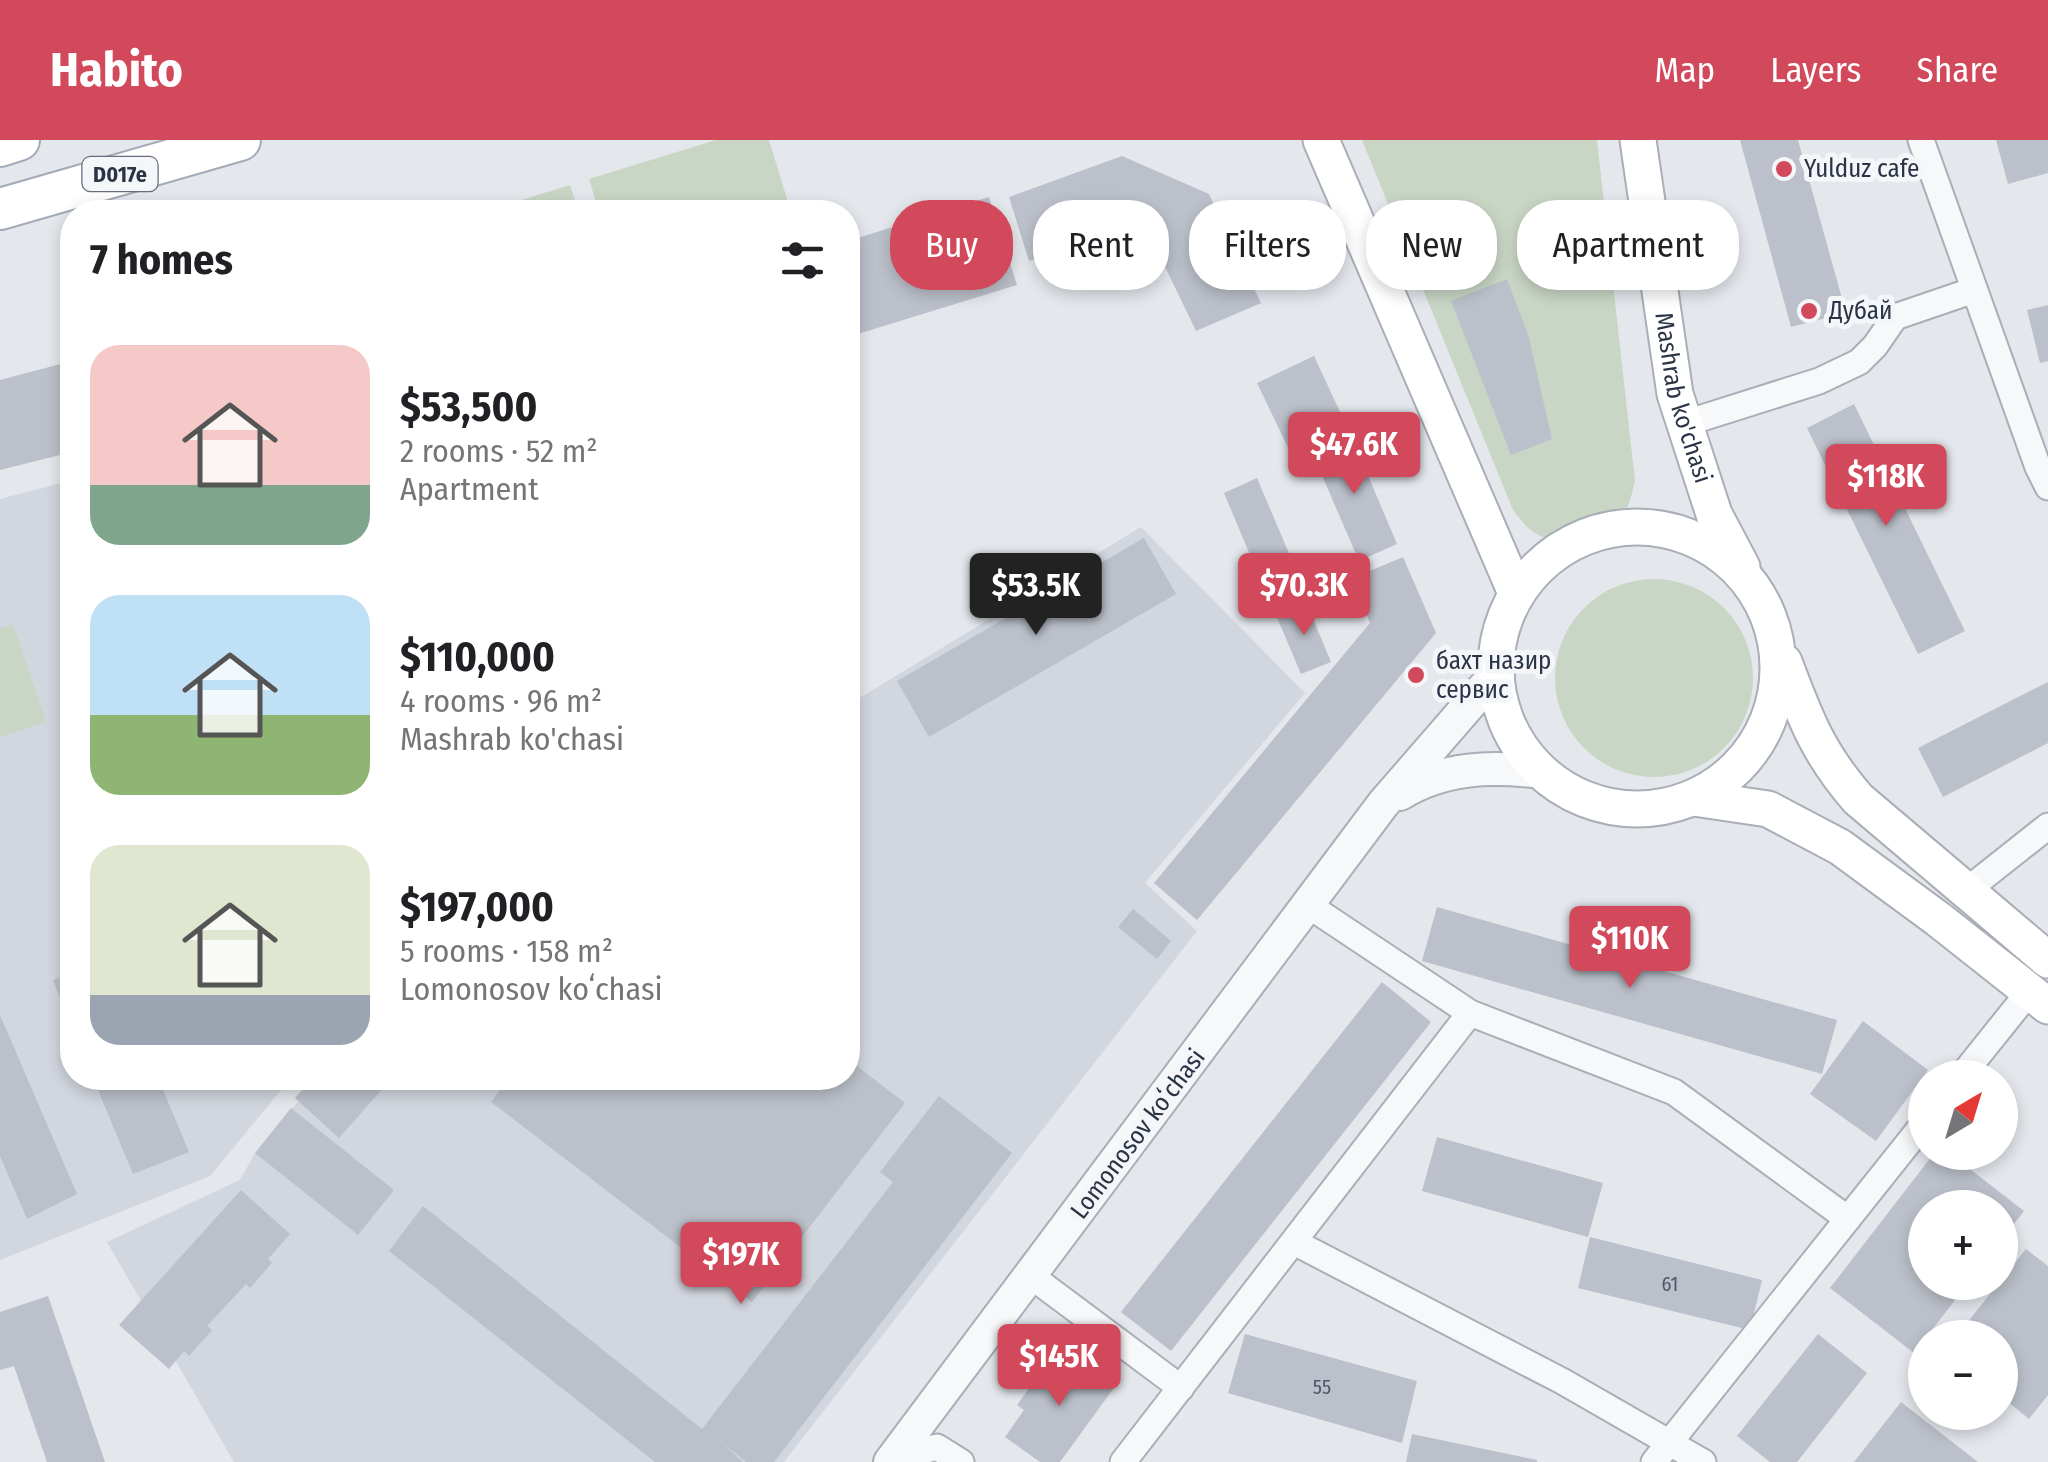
<!DOCTYPE html>
<html lang="en">
<head>
<meta charset="utf-8">
<style>
  :root { --surface:#fff; --page:#f6f6f6; --text:#202124; --muted:#757577; --accent:#d1495b }
  body { margin:0; font-family:"Fira Sans Condensed",sans-serif; background:var(--page); color:var(--text); height:100vh; display:flex; flex-direction:column; font-size:38px; white-space:nowrap }
  * { box-sizing:border-box; margin:0 }
  p { font-size:32px; color:var(--muted) }
  .icon { flex:none; width:55px; height:55px; fill:none; stroke:currentColor; stroke-width:2; stroke-linecap:round; stroke-linejoin:round }
  .map { position:relative; flex:1; overflow:hidden }
  .panel { position:absolute; left:60px; top:60px; width:800px; height:890px; display:flex; flex-direction:column; background:var(--surface); border-radius:40px; box-shadow:0 5px 15px #0003 }
  .panel>* { flex:none }
  .hud { position:absolute; left:890px; top:60px; width:950px; height:90px; display:flex; gap:20px }
  .needle { width:65px; rotate:38deg }
  .buttons { position:absolute; left:1908px; top:920px; display:grid; gap:20px }
  .buttons a { display:grid; place-items:center; width:110px; height:110px; border-radius:50%; background:var(--surface); box-shadow:0 5px 15px #0003; font-size:50px }
  .price { position:absolute; translate:-50% -85px; padding:0 22px; border-radius:10px; background:var(--accent); color:#fff; font-size:32px; line-height:65px; filter:drop-shadow(0 2px 5px #0008) }
  .price::after { content:''; position:absolute; left:50%; top:60px; width:30px; height:22px; margin-left:-15px; background:inherit; clip-path:polygon(0 0,100% 0,50% 100%) }
  .price.current { background:#222; color:#fff }
  ul { padding:0; list-style:none }
  li { display:flex; align-items:center; gap:30px; height:250px; padding:0 30px }
  li span { display:grid; place-items:center; flex:none; width:280px; height:200px; border-radius:30px; color:#555 }
  li>.icon { margin-inline-start:auto }
  span .icon { width:120px; height:120px; fill:#fffc; stroke-width:1 }
  li b { font-size:42px }
  h2 { display:flex; justify-content:space-between; align-items:center; height:120px; padding:0 30px; font-size:42px }
  .tag { padding:0 35px; border-radius:40px; background:var(--surface); box-shadow:0 5px 15px #0003; font-size:35px; line-height:90px }
  .tag.current { background:var(--accent); color:#fff }
  header { display:flex; align-items:center; gap:60px; box-sizing:border-box; height:140px; padding:0 50px; background:var(--accent); color:#fff }
  header strong { font-size:48px }
  nav { display:flex; gap:55px; margin-inline-start:auto; font-size:35px }
  .map>svg:first-child { display:block }
</style>
</head>
<body>
<header>
<strong>Habito</strong>
<nav><a>Map</a><a>Layers</a><a>Share</a></nav>
</header>
<div class="map">
<svg width="2048" height="1322" viewBox="0 0 2048 1322">
  <rect width="100%" height="100%" fill="#e4e7ec"/>
  <!-- built -->
  <path fill="#d2d6de" d="M72,340V938H291L210,1036L0,1120V359Z
    M1141,387L1305,553L1145,743L1197,791L784,1322H234L107,1102L240,1040L255,1013L318,938H848V565Z"/>
  <!-- green -->
  <path fill="#c9d6c5" d="M716,0H769L791,72H599L589,39Z
    M1362,0H1597L1635,341C1631,357 1628,373 1616,384C1597,402 1557,407 1535,393C1526,388 1520,378 1513,370Z
    M570,45L579,72H483Z
    M1555 538a99 99 0 1 1 198 0a99 99 0 1 1-198 0Z
    M13,484L46,582L0,597V488Z"/>
  <!-- building -->
  <path fill="#bbc0ca" d="M1740,0H1798L1846,173L1791,187Z
    M1996,0H2048V33L2008,44Z
    M1122,16L1209,54L1261,163L1196,191L1157,110L1123,92L1029,121L1009,57Z
    M989,57L1017,145L848,197V101Z
    M1507,139L1528,194L1552,299L1511,315L1451,161Z
    M2048,165V221L2040,223L2027,170Z
    M1314,216L1348,289L1292,316L1257,243Z
    M72,221V312L0,330V240Z
    M1854,264L1965,491L1918,514L1807,288Z
    M1350,293L1397,404L1359,421L1311,310Z
    M1257,338L1305,451L1271,465L1224,353Z
    M1144,398L1176,454L929,597L897,541Z
    M1403,417L1436,493L1197,780L1154,743L1370,483L1351,439Z
    M1306,462L1331,522L1301,534L1276,475Z
    M2048,542V603L1943,657L1918,608Z
    M1437,767L1837,880L1822,934L1422,821Z
    M1133,769L1171,801L1157,819L1118,787Z
    M72,833V886L53,840Z
    M1382,842L1431,882L1171,1211L1121,1172Z
    M0,875L77,1054L27,1079L0,1016Z
    M1863,881L1928,930L1876,1001L1810,954Z
    M848,919L905,963L752,1162L491,962L509,938H848Z
    M93,938H158L189,1012L133,1034Z
    M313,938H392L339,998L295,958Z
    M939,956L1012,1013L774,1322H746L722,1303L743,1322H655L389,1111L423,1066L702,1289L893,1042L880,1032Z
    M291,968L394,1050L358,1095L255,1013Z
    M1437,997L1603,1043L1588,1097L1422,1051Z
    M1935,1012H1948L2024,1071L2000,1102V1068H1925V1142H1969L1914,1213L1830,1148Z
    M241,1050L290,1094L268,1119L272,1123L250,1148L246,1144L207,1186L212,1190L189,1216L184,1211L169,1229L119,1185Z
    M1590,1097L1762,1140L1750,1190L1578,1148Z
    M2026,1109L2048,1126V1255L2029,1279L2000,1255V1198H1955Z
    M48,1156L105,1322H47L14,1226L0,1230V1172Z
    M1245,1194L1417,1241L1402,1303L1228,1253Z
    M1818,1194L1867,1233L1797,1322H1770L1737,1296Z
    M1069,1210L1116,1245L1060,1322H1040L1005,1297L1024,1270L1017,1265L1041,1232L1049,1237Z
    M1901,1262L1978,1322H1854Z
    M1412,1294L1537,1320V1322H1406Z"/>
  <g fill="none" stroke-linecap="round" stroke-linejoin="round">
    <!-- minor casing -->
    <g stroke="#a9aeb7" stroke-width="29">
      <path id="minor" d="M1921,0L2038,327L2048,347
        M1683,284L1819,241L1859,222L1875,206L1895,177L1974,150
        M1966,751L2048,686
        M1470,873L1674,952L1848,1079
        M1960,938L2029,852
        M1294,1102L1562,1241L1703,1322
        M1031,1136L1181,1248
        M893,1319L937,1307L961,1322
        M1123,1322L1470,873L1308,765
        M1654,1322L1925,982"/>
    </g>
    <!-- tertiary casing -->
    <g stroke="#a9aeb7" stroke-width="36">
      <path id="tertiary" d="M1400,654C1444,627 1491,626 1541,632
        M890,1322L1383,664L1495,535"/>
    </g>
    <!-- secondary casing -->
    <g stroke="#a9aeb7" stroke-width="39">
      <g id="secondary">
        <path d="M1321,0L1516,453"/>
        <path id="s1" d="M1638,0L1675,254L1714,374L1742,427"/>
        <circle cx="1637" cy="528" r="141"/>
        <path d="M1784,522C1805,578 1818,613 1858,659L2048,820"/>
        <path d="M1694,658L1768,669L1840,707L1938,779L2048,866"/>
      </g>
    </g>
    <!-- primary casing -->
    <g stroke="#a3abb8" stroke-width="44">
      <path id="primary" d="M0,6L19,0
        M0,69L240,0"/>
    </g>
    <!-- minor -->
    <use href="#minor" stroke="#f7f8fa" stroke-width="25"/>
    <!-- tertiary -->
    <use href="#tertiary" stroke="#f7f8fa" stroke-width="32"/>
    <!-- secondary -->
    <use href="#secondary" stroke="#fff" stroke-width="35"/>
    <!-- primary -->
    <use href="#primary" stroke="#fff" stroke-width="40"/>
  </g>
  <!-- markers -->
  <g fill="#d1495b" stroke="#f4f6f9" stroke-width="4">
    <circle cx="1784" cy="29" r="10"/>
    <circle cx="1809" cy="171" r="10"/>
    <circle cx="1416" cy="535" r="10"/>
  </g>
  <g text-anchor="middle" dominant-baseline="central" stroke-width="10" stroke-linejoin="round" paint-order="stroke">
    <!-- number labels -->
    <g font-size="20" fill="#4f5766">
      <text x="1670" y="1144">61</text>
      <text x="1322" y="1247">55</text>
    </g>
    <!-- shield labels -->
    <rect fill="#f4f6f9" stroke="#676e7b" stroke-width="2.5" x="82.5" y="17" width="75" height="34" rx="8"/>
    <g font-size="22" font-weight="bold" fill="#2b3445">
      <text x="120" y="34">D017e</text>
    </g>
    <!-- poi labels -->
    <g font-size="25" fill="#2b3445" stroke="#f4f6f9" text-anchor="start">
      <text x="1804" y="29">Yulduz cafe</text>
      <text x="1829" y="171">Дубай</text>
      <text x="1436" y="521">бахт назир<tspan x="1436" dy="29">сервис</tspan></text>
    </g>
    <!-- street labels -->
    <g font-size="25" fill="#2b3445" stroke="#f4f6f9">
      <text stroke="none"><textPath href="#s1" startOffset="262">Mashrab ko'chasi</textPath></text>
      <text transform="translate(1138 994) rotate(-53)">Lomonosov koʻchasi</text>
    </g>
  </g>
</svg>
<div class="buttons">
<a><svg class="needle" viewBox="-14 -14 28 28"><path d="M0-13l5 13h-10z" fill="#e53935"/><path d="M0 13l5-13h-10z" fill="#757577"/></svg></a>
<a>+</a>
<a>−</a>
</div>
<b class="price" style="left:1354px;top:357px">$47.6K</b>
<b class="price" style="left:1886px;top:389px">$118K</b>
<b class="price current" style="left:1036px;top:498px">$53.5K</b>
<b class="price" style="left:1304px;top:498px">$70.3K</b>
<b class="price" style="left:1630px;top:851px">$110K</b>
<b class="price" style="left:741px;top:1167px">$197K</b>
<b class="price" style="left:1059px;top:1269px">$145K</b>
<div class="hud">
<a class="tag current">Buy</a>
<a class="tag">Rent</a>
<a class="tag">Filters</a>
<a class="tag">New</a>
<a class="tag">Apartment</a>
</div>
<section class="panel">
<h2>7 homes<svg class="icon" aria-label="filters" viewBox="0 0 24 24"><path d="M4 7h16M4 17h16"/><circle cx="9" cy="7" r="2"/><circle cx="15" cy="17" r="2"/></svg></h2>
<ul>
<li><span style="background:linear-gradient(#f6c9c9 70%,#7fa58c 0)"><svg class="icon" aria-label="home" viewBox="0 0 24 24"><path d="M3 11l9-7 9 7M6 9v11h12V9"/></svg></span><div><b>$53,500</b><p>2 rooms · 52 m²</p><p>Apartment</p></div></li>
<li><span style="background:linear-gradient(#bfe0f5 60%,#8fb573 0)"><svg class="icon" aria-label="home" viewBox="0 0 24 24"><path d="M3 11l9-7 9 7M6 9v11h12V9"/></svg></span><div><b>$110,000</b><p>4 rooms · 96 m²</p><p>Mashrab ko'chasi</p></div></li>
<li><span style="background:linear-gradient(#dfe7d0 75%,#9aa5b1 0)"><svg class="icon" aria-label="home" viewBox="0 0 24 24"><path d="M3 11l9-7 9 7M6 9v11h12V9"/></svg></span><div><b>$197,000</b><p>5 rooms · 158 m²</p><p>Lomonosov koʻchasi</p></div></li>
</ul>
</section>
</div>
</body>
</html>
